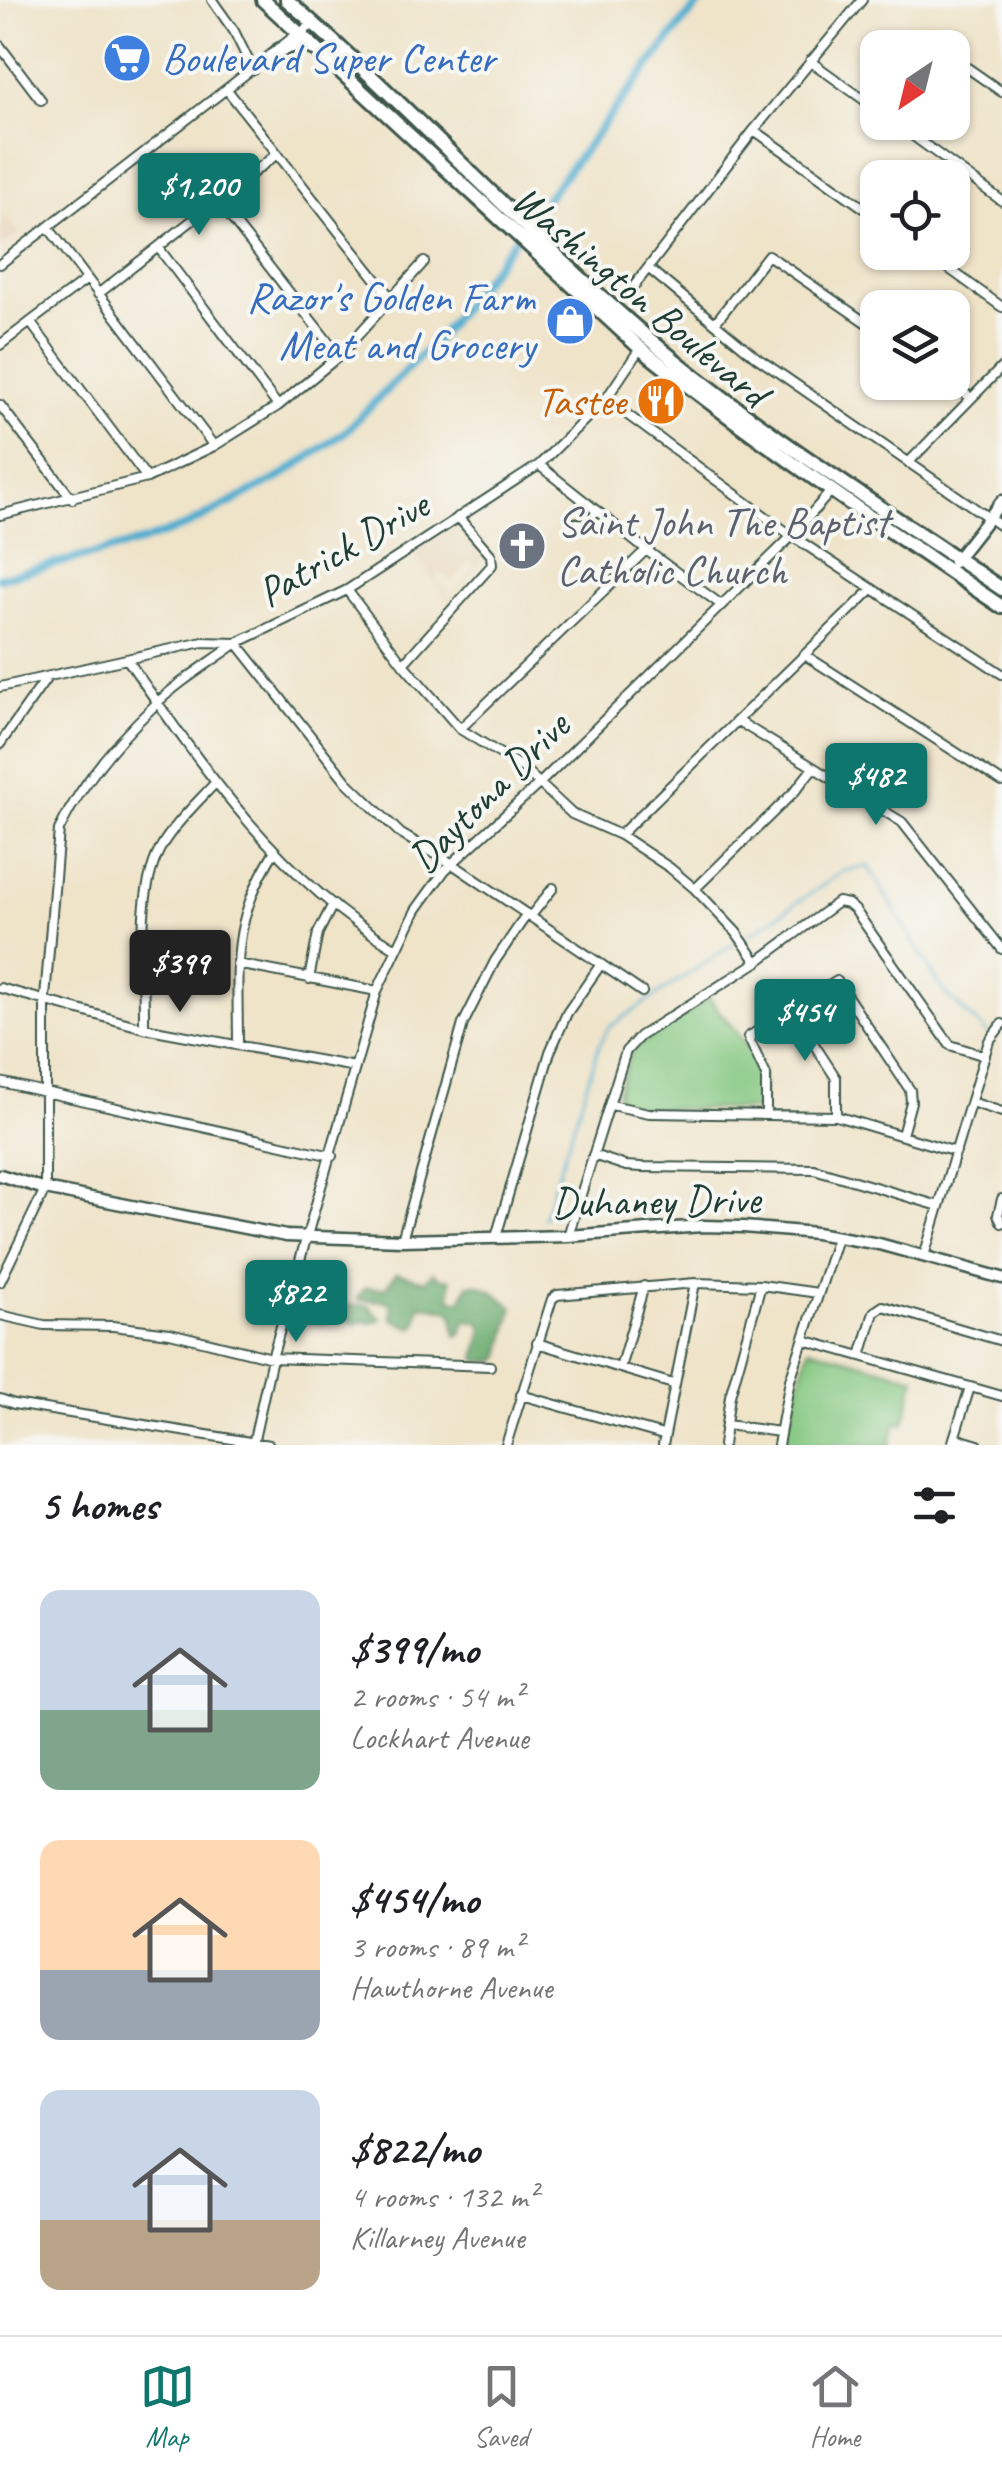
<!DOCTYPE html>
<html lang="en">
<head>
<meta charset="utf-8">
<style>
  :root { --surface:#fff; --page:#f6f6f6; --text:#202124; --muted:#757577; --line:#e0e0e0; --accent:#0f766e }
  body { margin:0; font-family:Caveat,sans-serif; background:var(--page); color:var(--text); height:100vh; display:flex; flex-direction:column; font-size:38px; white-space:nowrap }
  * { box-sizing:border-box; margin:0 }
  p { font-size:32px; color:var(--muted) }
  .icon { flex:none; width:55px; height:55px; fill:none; stroke:currentColor; stroke-width:2; stroke-linecap:round; stroke-linejoin:round }
  .map { position:relative; height:1445px; overflow:hidden }
  .drawer { display:flex; flex-direction:column; background:var(--surface); flex:1 }
  .drawer>* { flex:none }
  .needle { width:65px; rotate:215deg }
  .tools { position:absolute; left:860px; top:30px; display:grid; gap:20px }
  .tools a { display:grid; place-items:center; width:110px; height:110px; border-radius:20px; background:var(--surface); box-shadow:0 2px 8px #0004; font-size:50px }
  .price { position:absolute; translate:-50% -85px; padding:0 22px; border-radius:10px; background:var(--accent); color:#fff; font-size:32px; line-height:65px; filter:drop-shadow(0 2px 5px #0008) }
  .price::after { content:''; position:absolute; left:50%; top:60px; width:30px; height:22px; margin-left:-15px; background:inherit; clip-path:polygon(0 0,100% 0,50% 100%) }
  .price.active { background:#222; color:#fff }
  ul { padding:0; list-style:none }
  li { display:flex; align-items:center; gap:30px; height:250px; padding:0 40px }
  li span { display:grid; place-items:center; flex:none; width:280px; height:200px; border-radius:20px; color:#555 }
  li>.icon { margin-inline-start:auto }
  span .icon { width:120px; height:120px; fill:#fffc; stroke-width:1 }
  li b { font-size:42px }
  h2 { display:flex; justify-content:space-between; align-items:center; height:120px; padding:0 40px; font-size:42px }
  .dock { display:flex; justify-content:space-around; align-items:center; height:140px; border-top:2px solid var(--line); background:var(--surface); font-size:28px; color:var(--muted) }
  .dock a { display:grid; justify-items:center; gap:5px }
  .dock .active { color:var(--accent) }
  .map>svg:first-child { display:block }
</style>
</head>
<body>
<div class="map">
<svg width="1002" height="1445" viewBox="0 0 1002 1445">
  <rect width="100%" height="100%" fill="#f6f6f2"/>
  <filter id="ink" filterUnits="userSpaceOnUse"><feTurbulence type="fractalNoise" baseFrequency=".01" numOctaves="2"/><feDisplacementMap in="SourceGraphic" scale="20" xChannelSelector="R" yChannelSelector="G"/><feConvolveMatrix kernelMatrix="1 2 1 2 8 2 1 2 1" color-interpolation-filters="sRGB"/></filter>
  <filter id="wash" filterUnits="userSpaceOnUse"><feTurbulence type="fractalNoise" baseFrequency=".0048" numOctaves="4" result="noise"/><feDisplacementMap in="SourceGraphic" scale="40" xChannelSelector="R" yChannelSelector="G"/><feGaussianBlur stdDeviation="2.25" result="paint"/><feColorMatrix in="noise" values="0 0 0 0 0 0 0 0 0 0 0 0 0 0 0 0 0 1.4 0 .05"/><feComposite in="paint" operator="in"/></filter>
  <g filter="url(#wash)">
    <rect width="100%" height="100%" fill="#efe3c8"/>
    <!-- built -->
    <path fill="#e7d5b7" fill-rule="evenodd" d="M0,209L20,233L0,248Z
      M461,528L483,552V561L449,601L412,552L449,529ZM469,562L475,567L449,598L445,594L448,590L436,581L437,575L440,572L453,582Z"/>
    <!-- green -->
    <path fill="#85c881" stroke="#52825a" stroke-width="2.5" d="M709,998C732,1030 776,1065 759,1110L634,1108L619,1102L617,1092L632,1050Z
      M809,1348L915,1378L904,1424L896,1422L890,1445H785L787,1427Z"/>
    <!-- forest -->
    <path fill="#6cac6f" stroke="#467452" stroke-width="2.5" d="M433,1272L439,1278L451,1280L450,1298L461,1301L468,1285L477,1284L491,1290L513,1307L501,1356L497,1361H478L476,1358L483,1329L480,1322L465,1320L461,1334L456,1336L453,1314L448,1310L420,1305L417,1324L413,1328L392,1319V1306L387,1301L359,1300L358,1297L365,1288H386L396,1273L425,1281Z
      M306,1303L369,1306L381,1319L373,1323L361,1321L356,1324L336,1313L326,1324L298,1322L296,1313L300,1305Z"/>
    <g fill="none" stroke-linecap="round" stroke-linejoin="round">
      <!-- stream -->
      <path stroke="#51adcf" stroke-width="2.5" d="M749,935L844,871L868,866L944,992L989,1035
        M544,1218L600,1043L609,1027L735,943"/>
      <!-- canal -->
      <path stroke="#51adcf" stroke-width="8" d="M0,578L141,542L188,525L282,476L346,431L439,337L683,22L703,0"/>
    </g>
  </g>
  <g filter="url(#ink)">
    <g fill="none" stroke-linecap="round" stroke-linejoin="round">
      <!-- pedestrian casing -->
      <g stroke="#3e564a" stroke-width="11">
        <path id="pedestrian" d="M576,522L588,523L596,511"/>
      </g>
      <!-- minor casing -->
      <g stroke="#3e564a" stroke-width="12">
        <path id="minor" d="M212,0L234,31L253,70
          M0,46L41,100
          M952,57L1002,92
          M810,61L878,110
          M228,91L391,298
          M894,122L1002,201
          M754,130L878,218
          M217,200L339,356
          M48,227L214,446
          M158,247L278,406
          M926,252L1002,307
          M0,264L300,32L314,25
          M648,268L756,357L1002,527
          M98,294L277,154
          M628,294L754,130L862,0
          M30,322L147,478
          M715,323L768,255L878,331
          M0,345L87,279
          M950,382L971,398
          M606,399L792,536L1002,674
          M0,405L72,499
          M908,463L1002,367
          M539,465L646,550L720,604
          M0,515L147,478L214,446L278,406L339,356L424,262
          M347,590L403,664L460,729L523,768L572,814L620,835L670,868L695,889L736,932L757,962
          M237,643L347,782L401,834L451,863L642,992
          M805,655L1002,782
          M127,659C202,767 280,881 395,948
          M403,664L492,565L491,555L458,517
          M0,687L203,642L237,643L347,590L539,465L606,399L641,347
          M738,721L902,822L1002,949
          M460,729L646,550
          M0,744L46,679
          M620,835L871,590
          M695,889L795,791L813,768
          M530,917L553,888
          M237,964L377,991
          M309,979L318,933L333,904
          M0,988L144,1028L355,1067
          M791,1009L836,1078V1116
          M144,1028C145,973 134,888 164,842C178,820 199,801 216,782
          M238,1045C238,964 230,924 274,852
          M0,1082L332,1156
          M971,1102L1002,1112
          M611,1105L649,1113L836,1116L956,1152
          M766,1114V1075L748,1037L837,981L910,1090L911,1102L902,1135
          M593,1155L626,1166L641,1167L814,1169L939,1206
          M1002,1199L998,1215L1002,1223
          M568,1236L626,1051L640,1036L757,962L838,902L848,904L855,910L950,1045L985,1056
          M496,1237L550,1052L567,1013L601,964
          M402,1240L463,1024L495,961L527,914
          M924,1256L989,1041L1002,1024
          M0,1282L45,1189V998L59,830C81,784 118,740 155,705C179,681 210,663 237,643
          M0,1315L44,1325L113,1326L170,1333L272,1358L490,1366
          M804,1340L1002,1396
          M537,1343L673,1384
          M861,1356L874,1312L883,1306L1002,1341
          M620,1368L644,1286
          M521,1395L663,1435
          M0,1399L14,1404L269,1445
          M726,1425L780,1432
          M955,1438L978,1445
          M253,1444L272,1358L377,991L416,910L445,870L540,783L792,536L831,491
          M506,1445L552,1299L557,1295L695,1283L761,1285L818,1293
          M663,1445L695,1283
          M723,1445L730,1396L761,1285
          M778,1445L790,1380L837,1238
          M952,1445L970,1387"/>
      </g>
      <!-- tertiary casing -->
      <g stroke="#3e564a" stroke-width="15">
        <path id="tertiary" d="M954,562L1002,501
          M0,1175L45,1189L286,1236L402,1240L568,1236L702,1226L743,1227L816,1233L879,1244L1002,1278"/>
      </g>
      <!-- trunk casing -->
      <g stroke="#3e564a" stroke-width="18">
        <path id="trunk" d="M263,0L640,348C756,441 879,524 1002,607
          M287,0C412,108 523,231 648,338C758,431 883,508 1002,589
          M279,50L302,43L314,49"/>
      </g>
      <!-- pedestrian -->
      <use href="#pedestrian" stroke="#fff" stroke-width="6"/>
      <!-- minor -->
      <use href="#minor" stroke="#fff" stroke-width="8"/>
      <!-- tertiary -->
      <use href="#tertiary" stroke="#fff" stroke-width="10"/>
      <!-- trunk -->
      <use href="#trunk" stroke="#fff" stroke-width="12"/>
    </g>
  </g>
  <!-- icons -->
  <defs>
    <g id="supermarket-disc" transform="scale(2.5)"><circle r="9.5" fill="#3f7fe0" stroke="#f6f6f2"/><path d="M-6-5.5h2.5l.6 2H6L4.5 2H-2.5L-4.4-4H-6ZM-1.5 3.2a1.3 1.3 0 1 0 .1 0ZM3 3.2a1.3 1.3 0 1 0 .1 0Z" fill="#fff"/></g>
    <g id="shop-disc" transform="scale(2.5)"><circle r="9.5" fill="#3f7fe0" stroke="#f6f6f2"/><path d="M-5-2.5h2.3a2.7 3.5 0 0 1 5.4 0H5L5.5 6h-11ZM-1.5-2.5h3a1.5 2.3 0 0 0-3 0Z" fill="#fff"/></g>
    <g id="restaurant-disc" transform="scale(2.5)"><circle r="9.5" fill="#e8710a" stroke="#f6f6f2"/><path d="M-5-6h1v4h1v-4h1v4h1v-4h1v5L-1.5 .5V6h-2V.5L-5-1ZM5-6V6H3V1.5H1.5Q1.5-4 5-6Z" fill="#fff"/></g>
    <g id="church-disc" transform="scale(2.5)"><circle r="9.5" fill="#6b7280" stroke="#f6f6f2"/><path d="M-1.2-6h2.4v3.5h3.3v2.4h-3.3V6h-2.4V-.1h-3.3v-2.4h3.3Z" fill="#fff"/></g>
  </defs>
  <g fill-rule="evenodd">
    <use href="#supermarket-disc" x="127" y="58"/>
    <use href="#shop-disc" x="570" y="321"/>
    <use href="#restaurant-disc" x="661" y="401"/>
    <use href="#church-disc" x="522" y="546"/>
  </g>
  <g text-anchor="middle" dominant-baseline="central" stroke-width="8" stroke-linejoin="round" paint-order="stroke">
    <!-- shop labels -->
    <g font-size="42" fill="#366cbe" stroke="#f6f6f2" text-anchor="start">
      <text x="162" y="58">Boulevard Super Center</text>
      <text x="535" y="297" text-anchor="end">Razor's Golden Farm<tspan x="535" dy="48">Meat and Grocery</tspan></text>
    </g>
    <!-- street labels -->
    <g font-size="42" fill="#1f3d34" stroke="#f6f6f2">
      <text transform="translate(640 296) rotate(40)">Washington Boulevard</text>
      <text transform="translate(343 549) rotate(-30)">Patrick Drive</text>
      <text transform="translate(489 792) rotate(-45)">Daytona Drive</text>
      <text transform="translate(656 1201) rotate(-1)">Duhaney Drive</text>
    </g>
    <!-- food labels -->
    <g font-size="42" fill="#c56008" stroke="#f6f6f2" text-anchor="end">
      <text x="626" y="401">Tastee</text>
    </g>
    <!-- worship labels -->
    <g font-size="42" fill="#5b616d" stroke="#f6f6f2" text-anchor="start">
      <text x="557" y="522">Saint John The Baptist<tspan x="557" dy="48">Catholic Church</tspan></text>
    </g>
  </g>
</svg>
<div class="tools">
<a><svg class="needle" viewBox="-14 -14 28 28"><path d="M0-13l5 13h-10z" fill="#e53935"/><path d="M0 13l5-13h-10z" fill="#757577"/></svg></a>
<a><svg class="icon" aria-label="locate" viewBox="0 0 24 24"><circle cx="12" cy="12" r="6"/><path d="M12 2v4M12 18v4M2 12h4M18 12h4"/></svg></a>
<a><svg class="icon" aria-label="layers" viewBox="0 0 24 24"><path d="M12 4l9 5-9 5-9-5zM3 14l9 5 9-5"/></svg></a>
</div>
<b class="price" style="left:199px;top:238px">$1,200</b>
<b class="price" style="left:876px;top:828px">$482</b>
<b class="price active" style="left:180px;top:1015px">$399</b>
<b class="price" style="left:805px;top:1064px">$454</b>
<b class="price" style="left:296px;top:1345px">$822</b>
</div>
<section class="drawer">
<h2>5 homes<svg class="icon" aria-label="filters" viewBox="0 0 24 24"><path d="M4 7h16M4 17h16"/><circle cx="9" cy="7" r="2"/><circle cx="15" cy="17" r="2"/></svg></h2>
<ul>
<li><span style="background:linear-gradient(#c9d6e8 60%,#7fa58c 0)"><svg class="icon" aria-label="home" viewBox="0 0 24 24"><path d="M3 11l9-7 9 7M6 9v11h12V9"/></svg></span><div><b>$399/mo</b><p>2 rooms · 54 m²</p><p>Lockhart Avenue</p></div></li>
<li><span style="background:linear-gradient(#ffd9b3 65%,#9aa5b1 0)"><svg class="icon" aria-label="home" viewBox="0 0 24 24"><path d="M3 11l9-7 9 7M6 9v11h12V9"/></svg></span><div><b>$454/mo</b><p>3 rooms · 89 m²</p><p>Hawthorne Avenue</p></div></li>
<li><span style="background:linear-gradient(#c9d6e8 65%,#b9a48a 0)"><svg class="icon" aria-label="home" viewBox="0 0 24 24"><path d="M3 11l9-7 9 7M6 9v11h12V9"/></svg></span><div><b>$822/mo</b><p>4 rooms · 132 m²</p><p>Killarney Avenue</p></div></li>
</ul>
</section>
<nav class="dock">
<a class="active"><svg class="icon" aria-label="map" viewBox="0 0 24 24"><path d="M3 6l6-2 6 2 6-2v14l-6 2-6-2-6 2zM9 4v14M15 6v14"/></svg>Map</a>
<a><svg class="icon" aria-label="saved" viewBox="0 0 24 24"><path d="M7 4h10v16l-5-4-5 4z"/></svg>Saved</a>
<a><svg class="icon" aria-label="home" viewBox="0 0 24 24"><path d="M3 11l9-7 9 7M6 9v11h12V9"/></svg>Home</a>
</nav>
</body>
</html>
